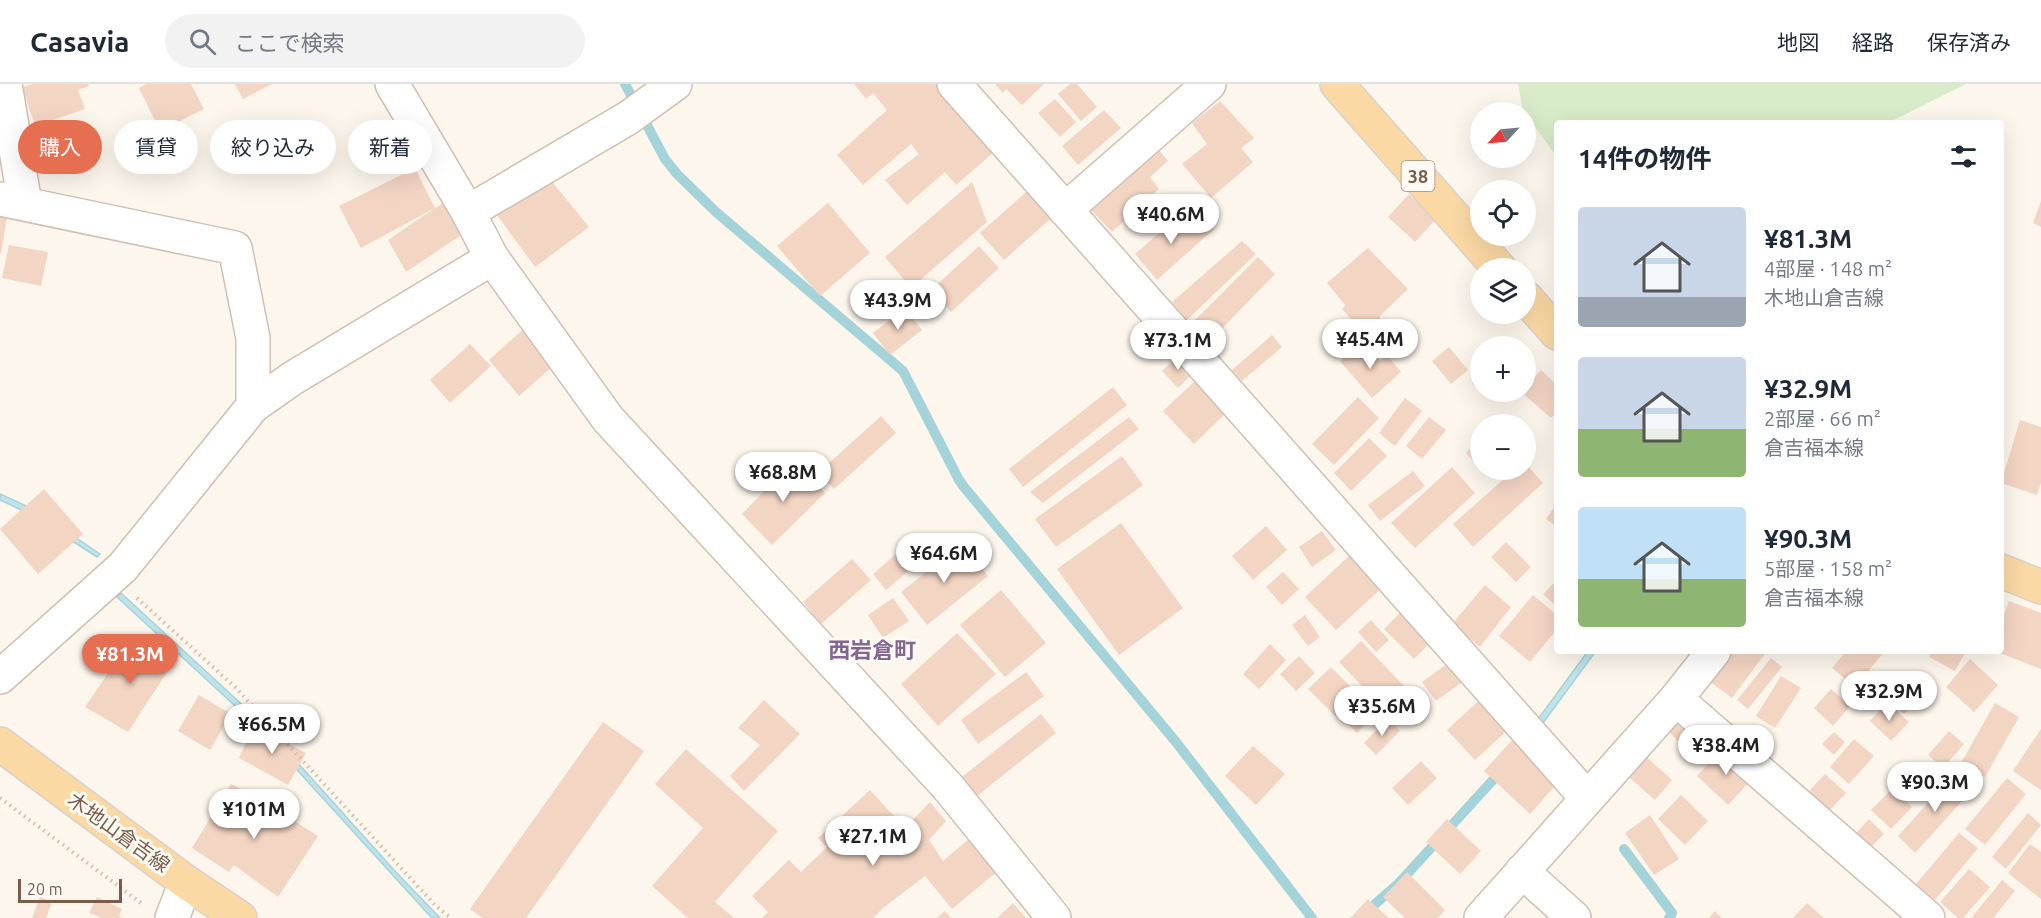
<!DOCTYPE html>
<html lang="ja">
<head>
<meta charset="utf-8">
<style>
  :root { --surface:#fff; --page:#f2f2f3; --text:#1f2937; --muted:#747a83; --line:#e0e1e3; --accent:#e76f51 }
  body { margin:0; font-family:Ubuntu,"Noto Sans JP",sans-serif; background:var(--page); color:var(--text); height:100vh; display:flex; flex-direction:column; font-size:22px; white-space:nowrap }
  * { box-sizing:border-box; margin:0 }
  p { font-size:20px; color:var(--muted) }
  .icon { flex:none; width:33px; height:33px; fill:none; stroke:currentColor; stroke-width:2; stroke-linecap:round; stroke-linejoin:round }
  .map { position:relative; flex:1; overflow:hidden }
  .drawer { position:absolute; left:1554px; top:36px; width:450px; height:534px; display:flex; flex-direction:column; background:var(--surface); border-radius:6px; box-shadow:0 6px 24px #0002 }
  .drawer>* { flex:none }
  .top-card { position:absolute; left:18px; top:36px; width:570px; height:54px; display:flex; gap:12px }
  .needle { width:39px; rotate:244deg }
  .buttons { position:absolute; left:1470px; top:18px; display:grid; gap:12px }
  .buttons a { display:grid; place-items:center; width:66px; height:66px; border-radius:50%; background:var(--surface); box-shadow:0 6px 24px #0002; font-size:30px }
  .scale { position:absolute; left:18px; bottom:15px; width:104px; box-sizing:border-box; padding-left:6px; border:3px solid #7a5c4d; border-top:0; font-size:16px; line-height:21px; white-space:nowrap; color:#7a5c4d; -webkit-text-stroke:4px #fffaf3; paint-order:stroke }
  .price { position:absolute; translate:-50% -51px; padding:0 14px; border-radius:21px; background:#fff; color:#222; font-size:20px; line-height:39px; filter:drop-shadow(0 2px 3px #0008) }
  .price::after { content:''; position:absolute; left:50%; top:36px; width:18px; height:14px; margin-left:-9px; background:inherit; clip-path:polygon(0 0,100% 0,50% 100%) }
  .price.on { background:var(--accent); color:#fff }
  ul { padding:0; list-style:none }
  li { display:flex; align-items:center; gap:18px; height:150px; padding:0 24px }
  li span { display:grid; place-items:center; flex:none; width:168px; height:120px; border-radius:6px; color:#555 }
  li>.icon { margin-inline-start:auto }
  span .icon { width:72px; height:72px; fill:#fffc; stroke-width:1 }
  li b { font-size:26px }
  h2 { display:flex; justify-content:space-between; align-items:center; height:72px; padding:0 24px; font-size:26px }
  .tag { padding:0 21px; border-radius:27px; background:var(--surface); box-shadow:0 6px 24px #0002; font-size:21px; line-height:54px }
  .tag.on { background:var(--accent); color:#fff }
  header { display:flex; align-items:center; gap:36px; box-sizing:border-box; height:84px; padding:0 30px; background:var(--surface); border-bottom:2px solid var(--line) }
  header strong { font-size:28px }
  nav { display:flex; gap:33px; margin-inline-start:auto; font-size:21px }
  .search { width:420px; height:54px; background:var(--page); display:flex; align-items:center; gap:15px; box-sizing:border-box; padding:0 21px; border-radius:33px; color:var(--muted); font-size:22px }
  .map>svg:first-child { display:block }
</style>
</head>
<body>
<header>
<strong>Casavia</strong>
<div class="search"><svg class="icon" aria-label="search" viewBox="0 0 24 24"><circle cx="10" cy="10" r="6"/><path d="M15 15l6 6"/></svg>ここで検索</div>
<nav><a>地図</a><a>経路</a><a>保存済み</a></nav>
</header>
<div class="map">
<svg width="2041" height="834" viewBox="0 0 2041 834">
  <rect width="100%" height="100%" fill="#fdf6ec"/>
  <!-- green -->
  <path fill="#d8ecc9" d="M1518,0H1966L1888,39H1557V73L1523,27Z"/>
  <!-- water -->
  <path fill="#bfe3e8" stroke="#a5d3da" stroke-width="1.5" d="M0,410L35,426L100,470L97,473L32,431L0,416Z
    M121,509L263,640L394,786L440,834H433L429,831L258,643L117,513Z
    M1588,567H1596L1543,639L1538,635Z"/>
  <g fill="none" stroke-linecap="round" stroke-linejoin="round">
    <!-- stream -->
    <path stroke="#a5d3da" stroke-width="10" d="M625,0L665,75L677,90L716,128L903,287L959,396L964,403L1176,658L1312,834
      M1624,765L1672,829L1669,834
      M1359,834L1398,800L1503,685"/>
  </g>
  <!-- building -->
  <path fill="#f3d5c3" d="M33,0H88L89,2L78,6L85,25L35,42L22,3Z
    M146,0H191L204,25L160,47L139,4Z
    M235,0H272L243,15Z
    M854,0H945L1000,63L956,101L945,88L907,121L885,96L919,70L911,60L863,101L837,71L887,26L873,9L866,15Z
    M995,0H1044L1022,21L1006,5L1003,9Z
    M1070,0H1077L1097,23L1081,37L1058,10Z
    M1055,15L1076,38L1060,53L1038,29Z
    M1220,17L1254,54L1241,64L1253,78L1211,114L1182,80L1207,60L1192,39Z
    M1104,26L1121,44L1078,81L1062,62Z
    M1158,65L1168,77L1150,93L1159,105L1112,148L1091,126Z
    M415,84L435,124L453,113L470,145L406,188L388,156L435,124L361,164L339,122Z
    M549,94L589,143L535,183L497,131Z
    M972,98L987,138L911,204L885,173Z
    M1033,102L1057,129L1004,176L980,149Z
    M1409,110L1436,135L1415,158L1388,133Z
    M2041,117V143L2033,139Z
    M828,119L870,169L820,212L777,162Z
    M1183,128L1200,147L1209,140L1214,145L1157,196L1135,170Z
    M0,133L7,134L1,169H0Z
    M1242,157L1256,170L1187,236L1172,218Z
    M9,161L48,168L41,202L2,194Z
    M979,162L999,184L951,228L931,206Z
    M1368,164L1408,205L1379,233L1399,254L1382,269L1342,225L1345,221L1327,199Z
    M1258,173L1275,190L1213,254L1195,236Z
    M905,224L922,246L890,271L873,249Z
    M529,240L561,275L519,312L489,276Z
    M1272,251L1282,263L1242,297L1232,286Z
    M1363,259L1380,277L1387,271L1401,288L1372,314L1340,277Z
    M470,260L491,282L450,319L430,296Z
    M1449,263L1468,286L1451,300L1432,277Z
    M1179,271L1195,287L1178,304L1162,287Z
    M1541,286L1557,301V328L1551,334L1521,308H1526V303Z
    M1480,288V306L1472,300Z
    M1197,295L1228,327L1194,360L1163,327Z
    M1113,303L1127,321L1023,403L1009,385Z
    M1358,313L1379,334L1334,381L1312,360Z
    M1405,314L1422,327L1395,362L1379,349Z
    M1503,330L1515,340H1493Z
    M881,332L896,349L834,405L819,388Z
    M1129,333L1139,345L1043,419L1030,408Z
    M1429,333L1446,346L1422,375L1406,362Z
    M2020,336L2041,343V399L2037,411L2001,399Z
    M1480,353V384L1466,369Z
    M1369,354L1387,372L1351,407L1334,389Z
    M1122,372L1143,401L1056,463L1035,435Z
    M794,376L825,409L772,461L742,430Z
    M1526,380L1543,399L1473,463L1453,440L1514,386H1526Z
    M1452,383L1475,409L1415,464L1391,439Z
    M1483,386H1498L1491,393Z
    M1413,387L1425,402L1380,437L1368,421Z
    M44,405L83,450L38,490L0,445Z
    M1557,419V443L1546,435Z
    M1121,439L1183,524L1119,571L1057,485Z
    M1266,442L1287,466L1253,496L1232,472Z
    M1322,447L1336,466L1312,483L1299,463Z
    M911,457L925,473L886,506L873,490Z
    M1506,458L1531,483L1516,498L1491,473Z
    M962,460L988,492L927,541L901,508Z
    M1351,470L1382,504L1336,546L1305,513Z
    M852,475L871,496L821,540L803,518Z
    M1283,488L1299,505L1282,521L1266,503Z
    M1557,496V523L1543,510Z
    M1485,501L1511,523L1480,563L1452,540Z
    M1001,506L1046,559L1005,593L960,541Z
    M1533,511L1557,531V545L1530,578L1499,552Z
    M893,514L909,537L883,554L868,531Z
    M2009,517L2041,529V585L1995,567H2001V538Z
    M1405,524L1435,554L1414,575L1384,545Z
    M1305,531L1320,553L1308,562L1292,541Z
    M1371,536L1389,556L1376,568L1358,548Z
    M957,549L996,590L938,642L901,600Z
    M132,554L175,576L128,648L85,623Z
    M1361,557L1405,603L1383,624L1339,578Z
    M1270,560L1286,576L1259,605L1243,590Z
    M1732,567H1767L1732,614L1709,597Z
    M1846,567H1885L1855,603L1832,584Z
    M1932,567H1966L1955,587L1929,573Z
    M1299,572L1315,589L1296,607L1280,590Z
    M1455,574L1469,593L1436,617L1422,598Z
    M1771,574L1782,583L1748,625L1737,616Z
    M1970,575L1998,601L1974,628L1946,603Z
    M1331,583L1357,609L1335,632L1308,605Z
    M1026,588L1044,612L978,660L961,636Z
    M1781,592L1801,604L1775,644L1756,632Z
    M1900,598L1917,616L1904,630L1886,613Z
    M1831,605L1850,622L1833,642L1814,624Z
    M199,611L231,630L210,666L178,647Z
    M1485,611L1513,641L1475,676L1447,646Z
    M1368,614L1379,626L1357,649L1345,637Z
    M764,616L800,650L744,707L730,692L760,661L738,644Z
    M1887,618L1909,638L1891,657L1870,637Z
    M1995,619L2019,633L1985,693L1961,679Z
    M1681,628L1715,661L1699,678L1665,644Z
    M1041,630L1056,649L972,716L957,697Z
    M1388,634L1400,647L1376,671L1364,659Z
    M603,638L644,667L526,834H483L470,825Z
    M254,642L306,669L288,701L239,674Z
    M1523,644L1569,686L1530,730L1484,687Z
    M2041,645V706L2013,687Z
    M1949,647L1964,660L1943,684L1928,671Z
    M1834,648L1845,658L1834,671L1822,660Z
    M1854,655L1874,672L1849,700L1830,683Z
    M1253,662L1285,690L1256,721L1225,692Z
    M1724,663L1755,692L1728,721L1697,692Z
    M686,665L778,747L715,818L734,834H688L652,802L703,744L655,700Z
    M1641,668L1672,696L1655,716L1623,688Z
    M1421,677L1437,694L1408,721L1392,704Z
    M1916,684L1931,698L1918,712L1904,699Z
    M1955,689L1973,705L1915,769L1898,752Z
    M1825,690L1846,709L1830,726L1809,707Z
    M2007,694L2026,710L1985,761L1965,745Z
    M231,700L272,720L265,731L282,742L288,733L318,752L278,813L234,781L229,788L192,764Z
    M1893,704L1912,723L1891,745L1871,726Z
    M870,706L905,744L930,718L946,737L929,756L943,777L970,754L998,787L952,825L925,792L883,824L873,834H762L768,828L752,812L789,776L801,788L827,763L818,754Z
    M1681,711L1708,737L1685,761L1658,735Z
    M2028,729L2041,741L2006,785L1992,773Z
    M1650,731L1679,775L1654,791L1625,749Z
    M1447,735L1481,767L1460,790L1426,758Z
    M1869,735L1884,750L1869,765L1854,751Z
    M1959,749L1978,764L1935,816L1916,800Z
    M2030,760L2041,768V815L2008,789Z
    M1969,785L1990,803L1963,834H1958L1940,818Z
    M1407,788L1445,826L1438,834H1405L1383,813Z
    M2002,796L2015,807L1993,834H1973L1972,833Z
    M40,813L52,818L46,834H32Z
    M97,813L122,825L119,832L123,834H102L89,829Z
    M1368,815L1389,834H1350Z
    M1013,819L1026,834H997Z
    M1807,819L1824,834H1793Z
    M945,827L951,834H937Z
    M1715,827L1722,834H1709Z"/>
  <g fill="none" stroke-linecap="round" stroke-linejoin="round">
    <!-- minor casing -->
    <g stroke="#d1beb0" stroke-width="36">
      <path id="minor" d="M5,0L25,120
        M392,0L468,128L492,174L608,335L948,703L1054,834
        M954,0L1587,714
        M0,115L235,164L253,254V322
        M1065,126L1209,0
        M468,128L628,34L675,0
        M0,593L123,483L253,322L293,294L492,174
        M1676,615L1928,834
        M1522,787L1574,834
        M172,834L186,798
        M1481,834L1676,615L1714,567"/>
    </g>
    <!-- major casing -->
    <g stroke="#dad1cd" stroke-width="36">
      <path id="major" d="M1337,0L1499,184
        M1526,214L1557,249
        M2001,487L2041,503
        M0,660L186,798L240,834"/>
    </g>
    <!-- path -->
    <path stroke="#d9b8a5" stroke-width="4" stroke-dasharray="1.5 4.5" stroke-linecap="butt" d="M137,514L235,603L435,821L451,834
      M0,714L141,819"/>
    <!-- minor -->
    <use href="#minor" stroke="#fff" stroke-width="33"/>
    <!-- major -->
    <use href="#major" stroke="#fbd9a5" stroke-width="33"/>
  </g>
  <g text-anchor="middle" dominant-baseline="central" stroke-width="6" stroke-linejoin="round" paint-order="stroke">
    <!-- shield labels -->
    <rect fill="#fffaf3" stroke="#a28b7f" stroke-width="1.5" x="1401.5" y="77" width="33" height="30" rx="4.5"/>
    <g font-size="18" font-weight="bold" fill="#7a5c4d">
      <text x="1418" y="92">38</text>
    </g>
    <!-- street labels -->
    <g font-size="20" fill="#7a5c4d" stroke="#fffaf3">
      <text transform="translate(119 748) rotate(36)">木地山倉吉線</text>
    </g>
    <!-- quarter labels -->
    <g font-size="22" font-weight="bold" fill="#846695" stroke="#fffaf3">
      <text x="872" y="565">西岩倉町</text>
    </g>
  </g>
</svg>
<div class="buttons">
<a><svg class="needle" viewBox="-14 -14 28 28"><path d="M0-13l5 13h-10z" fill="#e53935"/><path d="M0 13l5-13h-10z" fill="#747a83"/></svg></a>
<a><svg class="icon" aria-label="locate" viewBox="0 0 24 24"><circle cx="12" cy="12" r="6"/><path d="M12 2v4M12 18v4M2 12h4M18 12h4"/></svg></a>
<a><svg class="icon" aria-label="layers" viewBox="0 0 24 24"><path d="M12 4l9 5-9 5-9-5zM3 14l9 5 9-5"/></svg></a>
<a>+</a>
<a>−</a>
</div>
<div class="scale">20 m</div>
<b class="price" style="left:1171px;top:161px">¥40.6M</b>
<b class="price" style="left:898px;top:247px">¥43.9M</b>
<b class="price" style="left:1370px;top:286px">¥45.4M</b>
<b class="price" style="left:1178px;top:287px">¥73.1M</b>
<b class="price" style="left:783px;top:419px">¥68.8M</b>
<b class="price" style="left:944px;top:500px">¥64.6M</b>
<b class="price on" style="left:130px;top:601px">¥81.3M</b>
<b class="price" style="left:1889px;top:638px">¥32.9M</b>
<b class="price" style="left:1382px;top:653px">¥35.6M</b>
<b class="price" style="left:272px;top:671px">¥66.5M</b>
<b class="price" style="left:1726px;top:692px">¥38.4M</b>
<b class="price" style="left:1935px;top:729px">¥90.3M</b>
<b class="price" style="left:254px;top:756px">¥101M</b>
<b class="price" style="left:873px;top:783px">¥27.1M</b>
<div class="top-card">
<a class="tag on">購入</a>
<a class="tag">賃貸</a>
<a class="tag">絞り込み</a>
<a class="tag">新着</a>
</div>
<section class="drawer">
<h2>14件の物件<svg class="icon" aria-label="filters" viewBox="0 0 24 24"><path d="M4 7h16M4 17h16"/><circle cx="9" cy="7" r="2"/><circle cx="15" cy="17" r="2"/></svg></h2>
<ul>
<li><span style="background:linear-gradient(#c9d6e8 75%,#9aa5b1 0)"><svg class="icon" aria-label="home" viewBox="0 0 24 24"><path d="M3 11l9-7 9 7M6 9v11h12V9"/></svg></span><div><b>¥81.3M</b><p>4部屋 · 148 m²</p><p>木地山倉吉線</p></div></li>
<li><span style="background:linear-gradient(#c9d6e8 60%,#8fb573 0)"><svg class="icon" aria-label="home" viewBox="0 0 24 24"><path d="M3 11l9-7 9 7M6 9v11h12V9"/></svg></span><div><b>¥32.9M</b><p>2部屋 · 66 m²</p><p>倉吉福本線</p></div></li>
<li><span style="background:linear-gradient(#bfe0f5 60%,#8fb573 0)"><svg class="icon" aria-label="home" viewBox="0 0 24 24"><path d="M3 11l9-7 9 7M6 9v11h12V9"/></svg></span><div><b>¥90.3M</b><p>5部屋 · 158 m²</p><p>倉吉福本線</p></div></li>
</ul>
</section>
</div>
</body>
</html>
